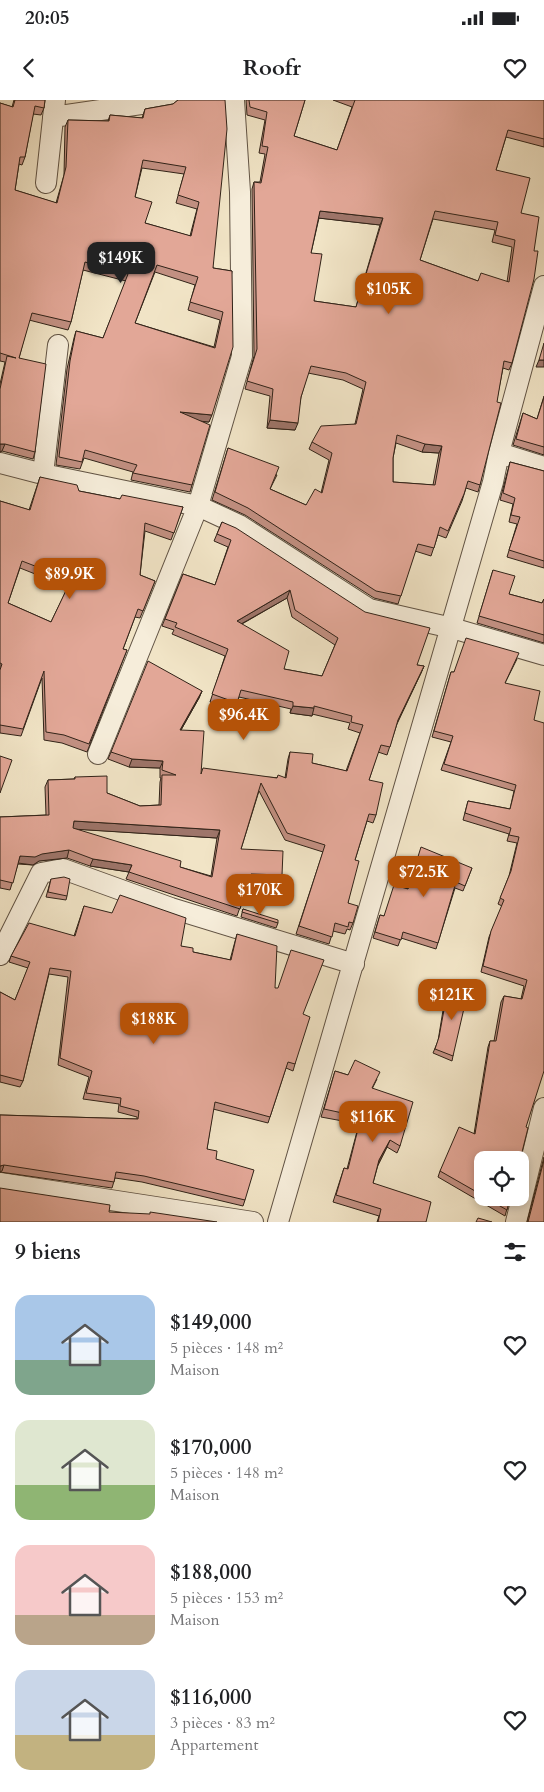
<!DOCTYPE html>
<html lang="fr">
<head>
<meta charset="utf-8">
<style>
  :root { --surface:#fff; --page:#f2f2f2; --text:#202124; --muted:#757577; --accent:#b45309 }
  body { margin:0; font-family:Cardo,serif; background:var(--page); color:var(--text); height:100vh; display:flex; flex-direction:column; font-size:19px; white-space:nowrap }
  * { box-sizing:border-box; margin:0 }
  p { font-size:16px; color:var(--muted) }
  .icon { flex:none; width:28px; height:28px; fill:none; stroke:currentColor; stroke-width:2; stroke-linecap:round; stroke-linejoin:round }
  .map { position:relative; height:1122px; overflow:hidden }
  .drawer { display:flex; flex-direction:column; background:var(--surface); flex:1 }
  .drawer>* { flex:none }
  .buttons { position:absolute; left:474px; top:1051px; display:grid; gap:10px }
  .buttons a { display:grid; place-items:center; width:55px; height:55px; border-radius:10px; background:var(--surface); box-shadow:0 2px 8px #0003; font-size:25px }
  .price { position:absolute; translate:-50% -42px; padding:0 11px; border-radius:10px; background:var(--accent); color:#fff; font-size:16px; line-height:32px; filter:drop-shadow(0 1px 2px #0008) }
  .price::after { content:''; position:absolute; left:50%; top:30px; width:15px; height:11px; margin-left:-8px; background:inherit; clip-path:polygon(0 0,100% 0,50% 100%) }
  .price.active { background:#222; color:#fff }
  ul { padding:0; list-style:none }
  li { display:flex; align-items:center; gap:15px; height:125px; padding:0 15px }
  li span { display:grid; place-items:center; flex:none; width:140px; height:100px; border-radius:15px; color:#555 }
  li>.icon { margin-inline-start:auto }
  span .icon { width:60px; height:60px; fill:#fffc; stroke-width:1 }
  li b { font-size:21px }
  h2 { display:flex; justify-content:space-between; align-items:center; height:60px; padding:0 15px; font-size:21px }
  .status { display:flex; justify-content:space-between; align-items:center; height:35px; padding:0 25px; background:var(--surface); direction:ltr }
  .status svg { height:14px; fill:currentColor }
  header { display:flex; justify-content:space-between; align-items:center; height:65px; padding:0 15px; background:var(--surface); font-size:22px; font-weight:700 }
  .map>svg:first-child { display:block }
</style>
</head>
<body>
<div class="status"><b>20:05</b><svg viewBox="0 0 49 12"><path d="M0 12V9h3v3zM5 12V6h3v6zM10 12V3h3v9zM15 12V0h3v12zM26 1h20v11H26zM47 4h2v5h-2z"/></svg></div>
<header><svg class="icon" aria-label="back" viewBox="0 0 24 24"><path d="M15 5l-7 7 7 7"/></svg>Roofr<svg class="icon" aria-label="heart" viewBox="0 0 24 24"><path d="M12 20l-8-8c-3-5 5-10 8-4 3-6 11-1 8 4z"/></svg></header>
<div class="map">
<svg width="544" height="1122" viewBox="0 0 544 1122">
  <rect width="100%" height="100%" fill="#f1e4c6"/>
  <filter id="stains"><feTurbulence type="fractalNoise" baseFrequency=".004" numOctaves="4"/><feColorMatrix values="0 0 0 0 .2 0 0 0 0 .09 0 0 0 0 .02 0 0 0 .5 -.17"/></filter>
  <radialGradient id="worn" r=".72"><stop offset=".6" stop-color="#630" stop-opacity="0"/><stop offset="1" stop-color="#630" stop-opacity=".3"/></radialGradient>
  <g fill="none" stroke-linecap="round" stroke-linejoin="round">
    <!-- street casing -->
    <g stroke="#615344" stroke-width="22">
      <path id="street" d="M53,17L168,0
        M46,83L55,0
        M499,353L544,367
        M0,363L43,374L198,406L239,425L369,509L452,528L544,555
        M43,374L58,245
        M98,654L198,406L242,256L240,92L234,0
        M0,855L41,773L63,769L171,808L354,864
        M0,1083L253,1122
        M278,1122L493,382L499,353L544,186
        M516,1122L544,1008"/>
    </g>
    <!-- street -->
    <use href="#street" stroke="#f6edda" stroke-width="20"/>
  </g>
  <!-- wall -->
  <path fill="#c29082" stroke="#312318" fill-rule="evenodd" d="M14,0H45L44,8L41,15L33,14L25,57L22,65L19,64L15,90L56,103L64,75L65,27L68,20L108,21L110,15L142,18L145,9L173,4L178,0L213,168L232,171L209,322H202L192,385L190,392L131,380L133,372L84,358L80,369L56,365L67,269L74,238L76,231L103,238L126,181L83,170L71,222L68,230L29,220L19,258L35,352L33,359L2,351L0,352V284L5,262L0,261V3L12,7ZM142,68L184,74L176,103L197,109L190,136L145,123L135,97ZM155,172L195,185L188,210L220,220L214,247L135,223Z
    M246,0H305L294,36L337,50L352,7L333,0H544V47L506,37L496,70L521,113L512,263L509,270L503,268L480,385L478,392L466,388L462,401L446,438L438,435L431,456L415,451L398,504L374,498L245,415L212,400L228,348L277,375L270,389L306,405L321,393L329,360L309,349L312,342L355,324L363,289L343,280L308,273L301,297L295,330L267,328L270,296L245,289L254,256L252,89L254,82H260L265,54L259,53L265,20L247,15ZM319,118L380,125L356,207L314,201L311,153ZM433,119L495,130L492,142L512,147L507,182L478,181L420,160ZM396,343L422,352L439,353L433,385L393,382V358Z
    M544,296V355L513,345L523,313L537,319Z
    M510,362L544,371V468L507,457L517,424L509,422L513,404L500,400Z
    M40,377L79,391L120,399L183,407L171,440L145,431L140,475L155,481L140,518L135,517L123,549L127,550L87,652L62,643L44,640L42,578L21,636L0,633V401L29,410ZM20,468L68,487L51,522L8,503Z
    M222,422L417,565L424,566L421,573L397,624L387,655L378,652L369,680L376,715L373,723L367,721L355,760L348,803L353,823L350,830L347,829L345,834L333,831L329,844L296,834L323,752L285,740L259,691L241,749L279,782L249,781L237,816L126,779L129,772L90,766L67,758L39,761L33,765L18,764L10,790L0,788V717L46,715L45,687L48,680L74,679L75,677L107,693L140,706L159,705L160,682L161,678H160V668L129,667L108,659L111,652L202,591L199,598L181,630L201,674L285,678L288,659L290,652L312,663L346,671L360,633L348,629L350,623L312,614V616L290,613L291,609L239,597L234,610L210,602L225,556L172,534L174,530L162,526L183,474L215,485L228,447L214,441ZM287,498L292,517L335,545L322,576L284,569L242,524ZM75,729L217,738L211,776L180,767Z
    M493,470L509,494L542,503L544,499V543L477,523Z
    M517,559L505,583L534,620L544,971L482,1060V1098H510L505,1116L438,1077L440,1071L474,1034L488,947L490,941H494L501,902L504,896L521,899L524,886L481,872L489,837L502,806L498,804L509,776L517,743L507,741L509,734L463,720L468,701L510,709L514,691L441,670L451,642L432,637L451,572H454Z
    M472,768L463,791L455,788L436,849L401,838L398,846L373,838L380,815L384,816L407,789Z
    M51,779L67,796L66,800L46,797Z
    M84,806L181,846L193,852L230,860L237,834L275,888L303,914L295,964L293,971L286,968L268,1023L213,1009L207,1049L216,1059L245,1100L243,1106L142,1082L115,1078L112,1088L0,1072V1015L137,1019V1017L118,1012L119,1004L83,999L89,977L58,965L68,877L49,874L23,981L20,987L0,982V892L15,900L28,868L9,862L11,856L74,836Z
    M243,809L278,823L276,828L241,817Z
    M448,888L453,956L452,961L433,953L438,941L446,892Z
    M335,971L348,975L377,979L372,989L400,1046L397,1053L387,1047L378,1065L373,1083L426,1122H377L379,1116L333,1102L344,1068L347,1069L359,1024L321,1017Z
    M544,1057V1122H527Z"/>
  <!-- shaded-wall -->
  <path fill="#9e756a" stroke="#312318" d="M320,111L383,118L380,125L318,118Z
    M539,260H544V267H536Z
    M180,312L212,315L209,322L178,319Z
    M270,320L298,323L295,330L267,328Z
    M0,344H5L2,351L0,352Z
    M425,344L442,346L439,353L422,352Z
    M290,490L287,498L234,528L237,521Z
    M424,566L421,573L395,627L398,620Z
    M202,591L199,598L177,637L180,630Z
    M293,606L314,608L312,616L290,613Z
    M132,659L163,661L160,668L129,667Z
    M74,721L220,730L217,738L72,729Z
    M69,750L67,758L39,761L33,765L18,763L20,756Z
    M93,759L132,765L129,772L90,766Z
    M251,774L282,775L279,782L248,781Z
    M390,1040L387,1047L377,1067L379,1060Z
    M4,1065L2,1071L0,1072V1066Z"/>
  <!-- building -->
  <path fill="#e2a797" stroke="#312318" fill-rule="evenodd" d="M15,0H45L44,8L35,6L25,57H20L15,90L57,103L66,67L68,20L109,21L110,15L143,18L145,9L173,4L178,0H225L227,29L213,168L232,171L233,247L212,315L180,312L210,325L192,385L133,373L137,365L85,350L82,362L59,357L70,261L76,231L103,238L128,174L85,162L71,222L32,213L19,258L46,264L35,352L5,344H0V289L7,256L16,258L0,253V3L13,7ZM143,60L186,67L178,95L199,102L191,136L145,123L152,102L135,97ZM157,165L198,177L190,202L223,212L215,248L135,223Z
    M249,0H305L294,36L337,50L355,0H544V39L508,30L496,70L530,78L521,113L539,117L534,151H538L534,179L512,263L504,261L497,302L501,303L480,385L468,381L464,394L448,431L440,427L434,448L418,444L401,496L376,491L248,408L215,392L228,348L279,367L270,389L306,405L315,389L322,393L332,353L312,342L321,326L356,324L366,282L346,273L311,266L301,297L298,323L270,320L273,289L247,281L257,249L254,82L261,83L268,47L262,46L267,12L250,7ZM320,111L383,118L356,207L314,201L322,154L311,153ZM435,111L498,122L495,135L515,140L509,182L481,173L478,181L420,160ZM397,335L425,344L442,346L435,385L393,382V358Z
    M544,243V260H539Z
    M544,297V347L516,339L523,313L537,319Z
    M510,362L544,371V461L509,450L520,417L511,415L515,398L503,393Z
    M40,377L77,385L79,391L120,399L122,395L183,407L174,433L145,423L140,475L155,481L143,511L138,509L123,549L127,550L89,644L64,635L46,632L44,571L23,629L0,625V570L2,564L0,563V401L30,410ZM22,461L71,480L51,522L8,503Z
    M222,422L236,428L365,512L430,528L417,565L424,566L398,620L390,647L381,645L369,680L383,683L376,715L369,714L355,760L359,761L348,803L358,806L353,823L349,822L348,827L335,823L332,837L299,826L325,745L287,733L261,683L241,749L283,751L282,775L251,774L240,809L129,772L132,765L93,759L69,750L42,754L35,757L20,756L13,783L0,780V717L49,715L48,680L75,679V677L107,676V693L140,706L161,705L162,675H176L162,670L163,661L132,659L111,652L148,561L202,591L180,630L204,631L201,674L203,668L277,678L278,675L286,678L290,652L313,654L312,663L347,671L363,625L351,622L352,616L314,606V608L293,606V602L241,590L237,603L212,594L228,549L175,527L177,523L165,519L183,474L215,485L231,440L217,434ZM290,490L295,510L338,538L322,576L284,569L289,551L237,521ZM74,721L220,730L212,777L180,767L181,761L73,728Z
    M493,470L515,476L509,494L542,503L544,499V535L479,516Z
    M466,538L519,553L505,583L540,591L534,620L544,623V971L526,1027L528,1028L520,1060H482V1095L440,1071L459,1027L475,1034L490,941H496L504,896L522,899L527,880L483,866L491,831L504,800L500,798L511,771L519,737L509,735L511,728L465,713L468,701L510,709L516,685L444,664L453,636L434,631L451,572H454Z
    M0,656L12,660L0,693Z
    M421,747L472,768L465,786L456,782L438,843L403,832L401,840L375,832L380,815L384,816L394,785L408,789Z
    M64,777L70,779L67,796L48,792L51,779Z
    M120,795L186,818L181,846L193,848V852L231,860L237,834L277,846L275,888H278L291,850L324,860L303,914L310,917L295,964L288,962L270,1017L215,1002L207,1049L217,1051L216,1059L254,1070L245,1100L144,1076L116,1072L114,1082L4,1065L0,1066V1015L138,1019L139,1011L120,1006L121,998L86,993L92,971L60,958L71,871L50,868L23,981L0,975V892L15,900L30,862L11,856L29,823L75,836L84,806L112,813Z
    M243,809L278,820V823L242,812Z
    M448,888L468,891L453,956L435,949L439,937Z
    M355,960L380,972L372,988L413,1002L400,1046L390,1040L379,1060L373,1083L431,1102L426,1122H378L381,1109L336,1095L344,1068L348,1069L361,1017L324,1009L335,971L348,975Z
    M544,1060V1122H528Z
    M0,1088L110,1105L109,1112L150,1114V1112L217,1122H0Z
    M486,1098H510L507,1110Z
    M478,1118L492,1122H476Z"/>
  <rect width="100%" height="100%" filter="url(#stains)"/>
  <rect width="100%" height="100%" fill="url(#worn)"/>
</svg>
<div class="buttons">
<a><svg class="icon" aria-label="locate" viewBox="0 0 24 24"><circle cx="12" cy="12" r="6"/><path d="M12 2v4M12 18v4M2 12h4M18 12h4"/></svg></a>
</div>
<b class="price active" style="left:121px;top:184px">$149K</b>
<b class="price" style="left:389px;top:215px">$105K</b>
<b class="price" style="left:70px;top:500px">$89.9K</b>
<b class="price" style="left:244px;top:641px">$96.4K</b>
<b class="price" style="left:424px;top:798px">$72.5K</b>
<b class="price" style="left:260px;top:816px">$170K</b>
<b class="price" style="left:452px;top:921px">$121K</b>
<b class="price" style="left:154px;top:945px">$188K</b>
<b class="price" style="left:373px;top:1043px">$116K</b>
</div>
<section class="drawer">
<h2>9 biens<svg class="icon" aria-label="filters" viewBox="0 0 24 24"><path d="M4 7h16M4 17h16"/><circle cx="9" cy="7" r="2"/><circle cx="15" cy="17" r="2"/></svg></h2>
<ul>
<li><span style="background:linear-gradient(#a9c7e8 65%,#7fa58c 0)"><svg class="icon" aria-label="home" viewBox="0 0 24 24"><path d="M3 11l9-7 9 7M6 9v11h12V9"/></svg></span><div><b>$149,000</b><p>5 pièces · 148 m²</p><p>Maison</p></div><svg class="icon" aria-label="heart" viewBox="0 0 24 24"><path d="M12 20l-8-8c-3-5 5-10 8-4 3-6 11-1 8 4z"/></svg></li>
<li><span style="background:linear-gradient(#dfe7d0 65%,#8fb573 0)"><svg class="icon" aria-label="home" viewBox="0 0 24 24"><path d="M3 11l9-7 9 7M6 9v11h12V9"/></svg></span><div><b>$170,000</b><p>5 pièces · 148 m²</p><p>Maison</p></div><svg class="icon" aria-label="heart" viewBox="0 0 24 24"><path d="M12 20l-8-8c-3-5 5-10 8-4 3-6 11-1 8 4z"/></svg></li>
<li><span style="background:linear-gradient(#f6c9c9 70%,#b9a48a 0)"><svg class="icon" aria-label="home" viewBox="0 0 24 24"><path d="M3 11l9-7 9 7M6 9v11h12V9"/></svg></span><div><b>$188,000</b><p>5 pièces · 153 m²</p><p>Maison</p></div><svg class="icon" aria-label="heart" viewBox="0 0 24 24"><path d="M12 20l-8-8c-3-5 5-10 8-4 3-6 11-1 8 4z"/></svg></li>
<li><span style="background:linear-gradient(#c9d6e8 65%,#c2b280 0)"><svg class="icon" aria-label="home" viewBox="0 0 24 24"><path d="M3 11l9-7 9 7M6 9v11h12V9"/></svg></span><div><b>$116,000</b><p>3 pièces · 83 m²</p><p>Appartement</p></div><svg class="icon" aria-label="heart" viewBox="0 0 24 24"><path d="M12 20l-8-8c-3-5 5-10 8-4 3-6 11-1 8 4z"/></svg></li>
</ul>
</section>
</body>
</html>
